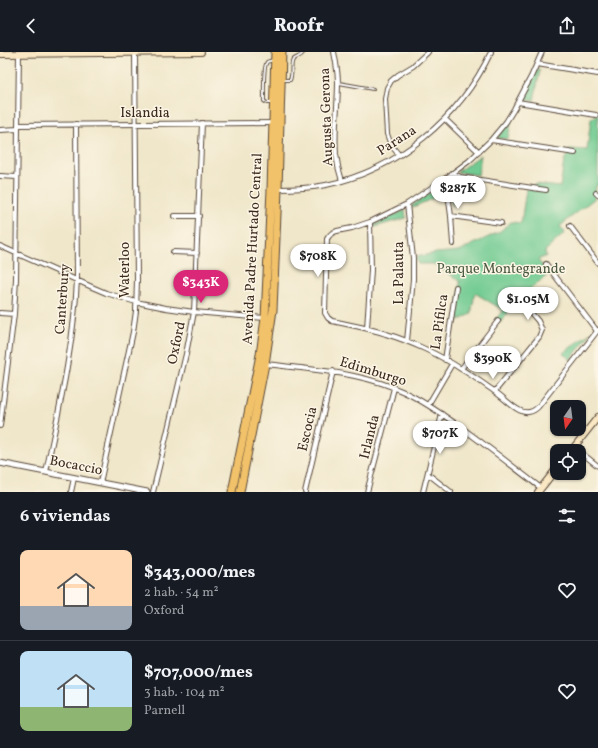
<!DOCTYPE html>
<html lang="es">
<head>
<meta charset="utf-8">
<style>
  :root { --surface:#171b24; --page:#20242c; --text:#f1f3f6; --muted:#9ea1a6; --line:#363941; --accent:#db2777 }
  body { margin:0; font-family:Vollkorn,serif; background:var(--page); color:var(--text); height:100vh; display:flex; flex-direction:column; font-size:15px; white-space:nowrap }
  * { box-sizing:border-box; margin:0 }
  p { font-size:13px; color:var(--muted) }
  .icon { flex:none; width:22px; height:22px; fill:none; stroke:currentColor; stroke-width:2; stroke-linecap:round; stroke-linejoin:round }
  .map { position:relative; height:440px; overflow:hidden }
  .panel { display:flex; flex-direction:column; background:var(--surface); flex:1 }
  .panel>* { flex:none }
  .needle { width:26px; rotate:194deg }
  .controls { position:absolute; left:550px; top:348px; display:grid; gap:8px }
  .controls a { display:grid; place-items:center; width:36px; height:36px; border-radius:8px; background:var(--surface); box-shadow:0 1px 3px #0004; font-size:20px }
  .price { position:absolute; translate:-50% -34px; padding:0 9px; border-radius:14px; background:#fff; color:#222; font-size:13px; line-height:26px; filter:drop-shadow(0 1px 2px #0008) }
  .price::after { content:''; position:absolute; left:50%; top:24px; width:12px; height:9px; margin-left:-6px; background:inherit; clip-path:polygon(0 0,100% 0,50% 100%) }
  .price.current { background:var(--accent); color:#fff }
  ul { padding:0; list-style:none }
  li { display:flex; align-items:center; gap:12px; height:100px; padding:0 20px }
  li+li { border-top:1px solid var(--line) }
  li span { display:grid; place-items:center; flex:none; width:112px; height:80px; border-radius:8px; color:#555 }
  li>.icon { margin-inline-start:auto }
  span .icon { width:48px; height:48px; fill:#fffc; stroke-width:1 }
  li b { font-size:17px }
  h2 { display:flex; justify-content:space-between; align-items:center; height:48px; padding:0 20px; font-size:17px }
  header { display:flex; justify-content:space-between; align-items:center; height:52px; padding:0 20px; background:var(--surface); font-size:18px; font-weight:800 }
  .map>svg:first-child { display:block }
</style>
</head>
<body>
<header><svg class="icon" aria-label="back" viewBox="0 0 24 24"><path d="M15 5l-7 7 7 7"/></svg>Roofr<svg class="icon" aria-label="share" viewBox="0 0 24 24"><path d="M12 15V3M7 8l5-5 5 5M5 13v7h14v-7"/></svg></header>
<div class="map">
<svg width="598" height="440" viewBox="0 0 598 440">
  <rect width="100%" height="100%" fill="#fcf5e5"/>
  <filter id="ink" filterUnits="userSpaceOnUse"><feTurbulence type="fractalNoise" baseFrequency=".025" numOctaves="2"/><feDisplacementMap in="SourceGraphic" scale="8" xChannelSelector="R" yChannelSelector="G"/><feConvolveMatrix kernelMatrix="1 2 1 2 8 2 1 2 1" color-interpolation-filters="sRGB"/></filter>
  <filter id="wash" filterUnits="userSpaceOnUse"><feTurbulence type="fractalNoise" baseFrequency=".012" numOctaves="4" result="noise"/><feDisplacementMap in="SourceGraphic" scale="16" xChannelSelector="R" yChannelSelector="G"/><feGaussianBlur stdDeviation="0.9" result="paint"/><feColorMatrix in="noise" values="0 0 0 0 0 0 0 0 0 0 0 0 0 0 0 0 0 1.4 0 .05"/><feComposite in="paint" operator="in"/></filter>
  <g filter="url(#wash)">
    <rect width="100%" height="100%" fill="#f0e7ca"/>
    <!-- green -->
    <path fill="#70ca91" stroke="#567a58" d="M538,17L540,18L534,49L522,47Z
      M598,62V133L596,134L595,146L560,174L565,181L545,199L546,204L538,208L549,222L525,241L528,251L517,261L511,257L500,271L496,267L503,258L475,241L471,262L458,269L460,229L434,212H418L416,205L436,201L459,199L499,180L511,170L521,171L526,138L535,132L560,135L564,109L570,97L587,98L591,67Z
      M510,69H511L508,87L497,86Z
      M481,103L478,123L457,120Z
      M452,124L457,125L452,156L448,126Z
      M443,132L445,141L411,156V154Z
      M405,158L406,166L374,175V173Z
      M592,280L570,308L563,301Z"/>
  </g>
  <g filter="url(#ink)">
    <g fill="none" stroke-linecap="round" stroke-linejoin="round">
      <!-- service casing -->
      <g stroke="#564638" stroke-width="4">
        <path id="service" d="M282,28H290C293,22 290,11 293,8C297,4 300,6 304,0
          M339,31L373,37
          M271,51H267L264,49V48C264,42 263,14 267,10C268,9 271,9 273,8"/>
      </g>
      <!-- minor casing -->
      <g stroke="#564638" stroke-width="6">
        <path id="minor" d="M334,0C336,10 338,20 338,31C338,54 334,78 336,102C337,111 339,120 342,129
          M542,0L531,25L514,57L506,70L491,88L469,109L446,126L407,152L370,170L352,176L337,179L332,181L329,184L327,187L325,261L328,266L332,269C350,273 369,276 386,282C410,289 440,303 461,317C473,324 484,332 494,339C503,345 510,353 519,358C526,362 533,360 538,355L598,278
          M537,12L598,22
          M518,50L596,63
          M445,67L479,100
          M18,73L273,71
          M0,78L18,77
          M491,88L575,101
          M399,103L391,93L387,82L385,47L387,36L391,29L398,23L413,14L428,0
          M452,121L461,125L546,138
          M0,124L17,125
          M446,126L451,164L453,192
          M278,137C294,137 310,136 326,133C398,118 460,66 491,0
          M596,141L598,143
          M174,164H199
          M451,164L501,171
          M570,174L598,211
          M0,194L92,235L106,241L136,250L166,256L194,260L265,266
          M173,200L197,201
          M546,212L597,279
          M0,261L14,262
          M367,276L371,218L370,170
          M407,289L413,227V206L407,152
          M445,308L456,235
          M265,312C277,313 289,315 301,316C336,320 372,325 404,340C426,350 446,365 466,379C491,397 516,417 541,436
          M461,317L498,269
          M495,339L539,285L542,278L538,269L525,254
          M428,353L452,312
          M0,374L14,262L16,227L19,1
          M574,395L598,414
          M46,420C59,357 74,293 77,228L76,72
          M428,422L451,440
          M100,431L133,280L136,259L137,228L135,1
          M71,440L74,426
          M153,440L186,302L194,260L202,71
          M305,440L333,319
          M367,440L394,336
          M423,440L442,362"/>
      </g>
      <!-- tertiary casing -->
      <g stroke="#564638" stroke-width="7">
        <path id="tertiary" d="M0,411L147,440"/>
      </g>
      <!-- secondary casing -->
      <g stroke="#564638" stroke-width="8">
        <path id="secondary" d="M0,2L201,0
          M571,399L598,365
          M538,440L557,416"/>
      </g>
      <!-- primary casing -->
      <g stroke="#564638" stroke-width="9">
        <path id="primary" d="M232,440L260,303L265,266L271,138L275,0
          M240,440L265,312L273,258L278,137L282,0"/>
      </g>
      <!-- service -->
      <use href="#service" stroke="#fff" stroke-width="2"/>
      <!-- minor -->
      <use href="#minor" stroke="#fff" stroke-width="4"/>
      <!-- tertiary -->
      <use href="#tertiary" stroke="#fff" stroke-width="5"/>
      <!-- secondary -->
      <use href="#secondary" stroke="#fae7c3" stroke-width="6"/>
      <!-- primary -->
      <use href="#primary" stroke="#f2c26a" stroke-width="7"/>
    </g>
  </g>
  <g text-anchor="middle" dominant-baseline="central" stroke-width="3" stroke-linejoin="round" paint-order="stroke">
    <!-- street labels -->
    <g font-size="14" fill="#3b2a1e" stroke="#fcf5e5">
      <text x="145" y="61">Islandia</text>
      <text transform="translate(327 65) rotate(-92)">Augusta Gerona</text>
      <text transform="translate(397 89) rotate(-33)">Parana</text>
      <text transform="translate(253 197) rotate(-87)">Avenida Padre Hurtado Central</text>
      <text transform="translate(125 218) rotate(-90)">Waterloo</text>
      <text transform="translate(399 221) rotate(-90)">La Palauta</text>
      <text transform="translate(63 247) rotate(-86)">Canterbury</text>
      <text transform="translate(440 270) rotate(-82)">La Pifilca</text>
      <text transform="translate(177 291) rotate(-78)">Oxford</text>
      <text transform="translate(373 320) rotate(17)">Edimburgo</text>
      <text transform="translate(308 377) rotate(-77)">Escocia</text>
      <text transform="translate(370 385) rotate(-76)">Irlanda</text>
      <text transform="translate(76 414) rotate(11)">Bocaccio</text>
    </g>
    <!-- park labels -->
    <g font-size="14" fill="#4b5a40" stroke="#fcf5e5">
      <text x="501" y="217">Parque Montegrande</text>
    </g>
  </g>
</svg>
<div class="controls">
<a><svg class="needle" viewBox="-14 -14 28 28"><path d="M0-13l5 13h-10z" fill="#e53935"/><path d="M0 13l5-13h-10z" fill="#9ea1a6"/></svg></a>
<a><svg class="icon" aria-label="locate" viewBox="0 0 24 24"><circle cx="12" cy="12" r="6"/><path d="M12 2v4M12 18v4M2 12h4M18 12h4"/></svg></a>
</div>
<b class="price" style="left:458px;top:158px">$287K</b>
<b class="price" style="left:318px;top:226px">$708K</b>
<b class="price current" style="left:201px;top:252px">$343K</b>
<b class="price" style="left:528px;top:269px">$1.05M</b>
<b class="price" style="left:493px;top:328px">$390K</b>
<b class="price" style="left:440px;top:403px">$707K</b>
</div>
<section class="panel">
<h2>6 viviendas<svg class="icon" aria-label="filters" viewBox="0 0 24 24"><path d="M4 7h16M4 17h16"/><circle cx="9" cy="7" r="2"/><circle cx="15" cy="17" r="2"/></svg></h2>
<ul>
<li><span style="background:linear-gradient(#ffd9b3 70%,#9aa5b1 0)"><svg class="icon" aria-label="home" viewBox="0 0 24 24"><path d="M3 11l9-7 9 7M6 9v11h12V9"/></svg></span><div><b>$343,000/mes</b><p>2 hab. · 54 m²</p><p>Oxford</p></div><svg class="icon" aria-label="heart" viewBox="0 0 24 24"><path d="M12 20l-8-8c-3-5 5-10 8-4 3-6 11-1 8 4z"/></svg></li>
<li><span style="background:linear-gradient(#bfe0f5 70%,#8fb573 0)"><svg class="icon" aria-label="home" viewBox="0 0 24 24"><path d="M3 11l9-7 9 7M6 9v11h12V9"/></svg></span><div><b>$707,000/mes</b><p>3 hab. · 104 m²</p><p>Parnell</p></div><svg class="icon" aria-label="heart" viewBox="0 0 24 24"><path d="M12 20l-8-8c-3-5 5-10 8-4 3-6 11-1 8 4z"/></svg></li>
</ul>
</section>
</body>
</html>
